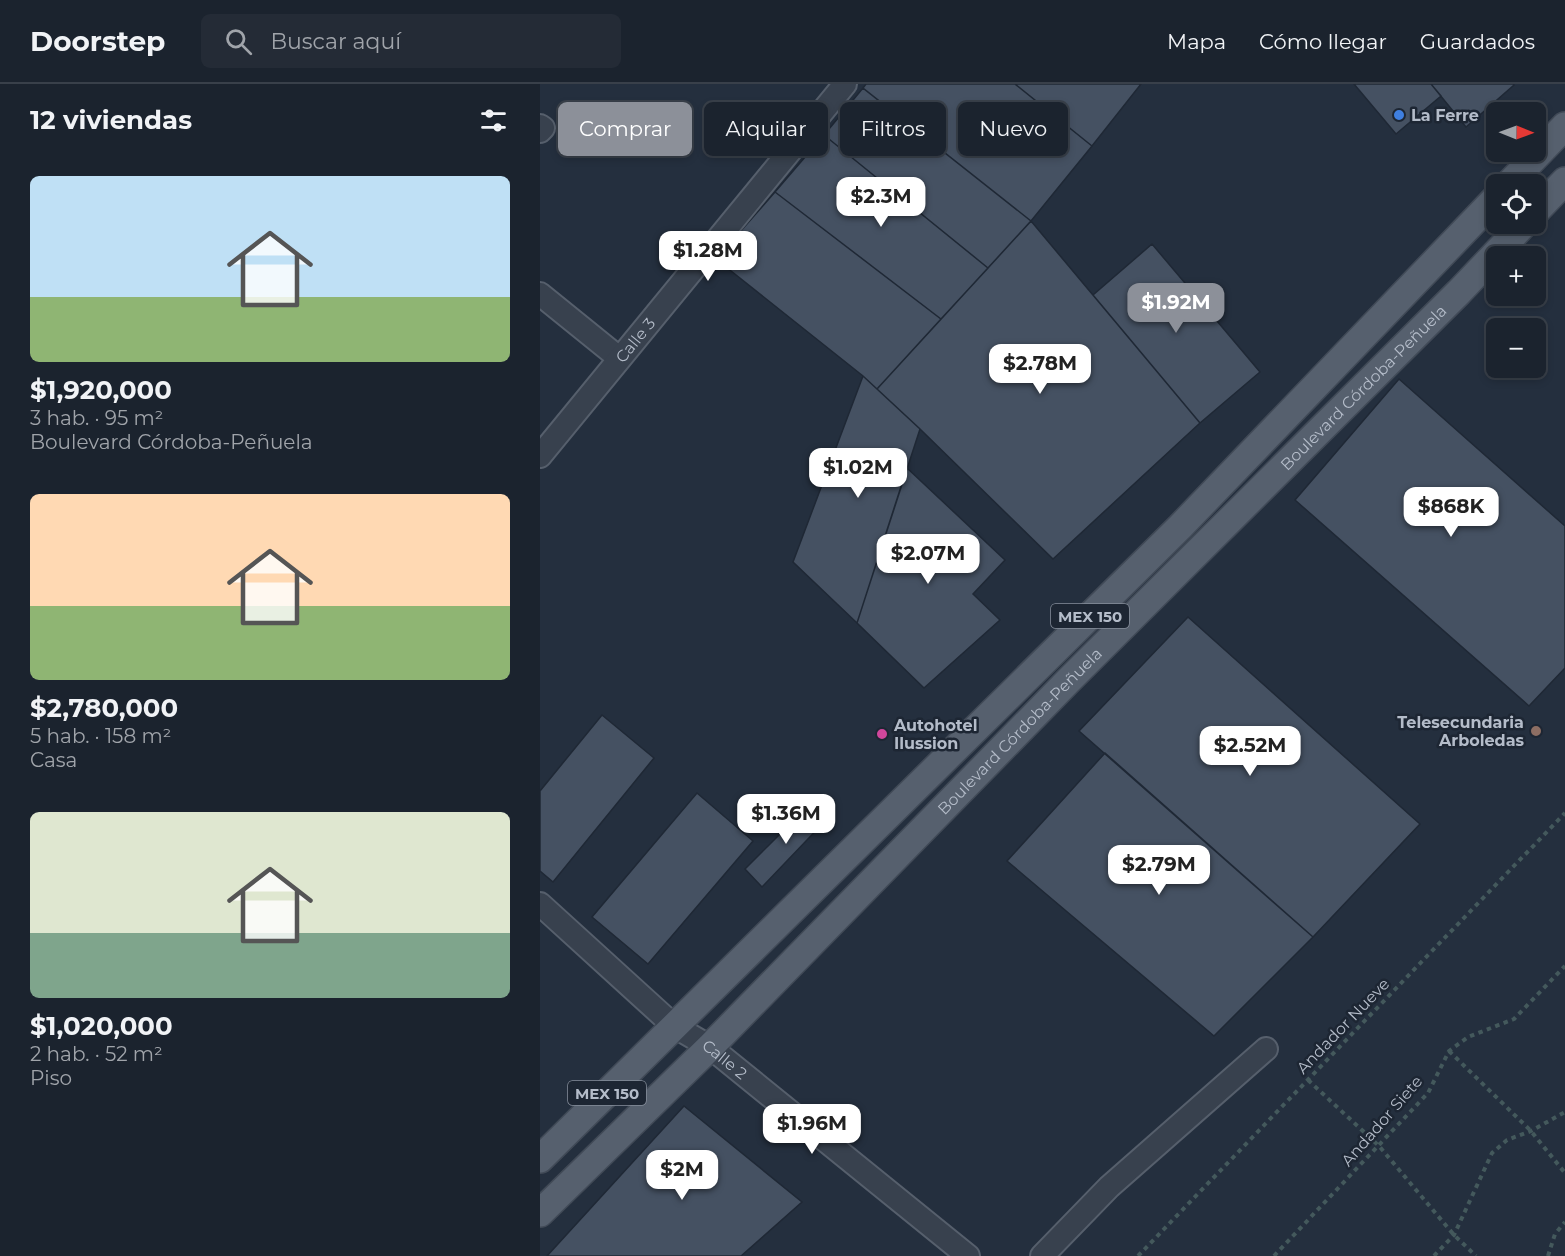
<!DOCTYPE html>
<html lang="es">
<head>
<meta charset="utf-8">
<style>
  :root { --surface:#1b232e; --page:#242b36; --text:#f1f3f6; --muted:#a0a4aa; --line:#39404a; --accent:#8c9099 }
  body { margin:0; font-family:Montserrat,sans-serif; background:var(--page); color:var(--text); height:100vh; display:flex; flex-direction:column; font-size:22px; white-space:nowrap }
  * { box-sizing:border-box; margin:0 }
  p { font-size:20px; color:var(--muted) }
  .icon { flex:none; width:33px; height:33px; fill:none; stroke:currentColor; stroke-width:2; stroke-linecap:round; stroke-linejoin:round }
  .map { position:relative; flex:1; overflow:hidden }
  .details { display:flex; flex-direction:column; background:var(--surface); width:540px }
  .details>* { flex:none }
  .top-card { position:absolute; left:18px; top:18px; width:570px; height:54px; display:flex; gap:12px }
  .needle { width:39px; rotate:91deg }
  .tools { position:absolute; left:946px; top:18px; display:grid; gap:12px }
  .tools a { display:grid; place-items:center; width:60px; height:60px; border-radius:9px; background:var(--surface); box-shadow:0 3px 9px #0003,0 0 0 2px var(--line); font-size:30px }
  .price { position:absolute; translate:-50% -51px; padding:0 14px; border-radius:12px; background:#fff; color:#222; font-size:20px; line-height:39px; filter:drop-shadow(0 2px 3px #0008) }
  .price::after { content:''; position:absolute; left:50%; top:36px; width:18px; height:14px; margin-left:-9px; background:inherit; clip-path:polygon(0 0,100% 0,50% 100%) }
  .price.current { background:var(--accent); color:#fff }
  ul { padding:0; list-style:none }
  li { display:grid; align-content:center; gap:12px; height:318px; padding:0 30px }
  li span { display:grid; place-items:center; height:186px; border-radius:9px; color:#555 }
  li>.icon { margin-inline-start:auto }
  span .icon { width:108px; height:108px; fill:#fffc; stroke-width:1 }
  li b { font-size:26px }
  h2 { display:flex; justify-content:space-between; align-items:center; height:72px; padding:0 30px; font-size:26px }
  .tag { padding:0 21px; border-radius:9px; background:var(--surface); box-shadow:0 3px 9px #0003,0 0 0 2px var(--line); font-size:21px; line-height:54px }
  .tag.current { background:var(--accent); color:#fff }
  header { display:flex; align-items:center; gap:36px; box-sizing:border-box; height:84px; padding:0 30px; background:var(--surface); border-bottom:2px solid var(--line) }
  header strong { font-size:28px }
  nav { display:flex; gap:33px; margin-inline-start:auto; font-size:21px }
  .search { width:420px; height:54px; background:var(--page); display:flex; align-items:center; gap:15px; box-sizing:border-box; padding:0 21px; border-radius:9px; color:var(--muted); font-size:22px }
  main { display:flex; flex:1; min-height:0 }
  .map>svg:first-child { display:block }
</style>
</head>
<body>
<header>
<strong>Doorstep</strong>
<div class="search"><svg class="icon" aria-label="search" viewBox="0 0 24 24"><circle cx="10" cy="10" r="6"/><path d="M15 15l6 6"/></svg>Buscar aquí</div>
<nav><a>Mapa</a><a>Cómo llegar</a><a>Guardados</a></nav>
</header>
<main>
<section class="details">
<h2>12 viviendas<svg class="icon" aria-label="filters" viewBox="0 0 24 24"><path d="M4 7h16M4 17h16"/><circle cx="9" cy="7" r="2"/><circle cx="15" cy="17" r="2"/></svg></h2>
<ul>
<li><span style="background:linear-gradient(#bfe0f5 65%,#8fb573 0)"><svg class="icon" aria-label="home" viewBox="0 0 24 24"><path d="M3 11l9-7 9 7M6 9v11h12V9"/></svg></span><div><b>$1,920,000</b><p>3 hab. · 95 m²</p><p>Boulevard Córdoba-Peñuela</p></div></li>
<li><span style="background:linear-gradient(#ffd9b3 60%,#8fb573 0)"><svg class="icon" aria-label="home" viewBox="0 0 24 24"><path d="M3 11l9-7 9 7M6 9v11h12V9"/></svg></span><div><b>$2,780,000</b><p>5 hab. · 158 m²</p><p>Casa</p></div></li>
<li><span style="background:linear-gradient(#dfe7d0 65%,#7fa58c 0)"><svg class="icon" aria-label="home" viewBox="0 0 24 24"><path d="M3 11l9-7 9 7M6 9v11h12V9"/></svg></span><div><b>$1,020,000</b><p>2 hab. · 52 m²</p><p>Piso</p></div></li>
</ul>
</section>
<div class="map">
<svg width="1025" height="1172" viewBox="0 0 1025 1172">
  <rect width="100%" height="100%" fill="#242f3e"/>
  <!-- building -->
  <path fill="#455162" stroke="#1f2835" stroke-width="1.5" d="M326,0H475L552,62L491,137L323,4Z
    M475,0H601L552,62Z
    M814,0H891L901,12L856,50Z
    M891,0H973L974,1L926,43Z
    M323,4L491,137L448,184L284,51Z
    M284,51L448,184L401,235L235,108Z
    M235,108L401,235L337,305L323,292L176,175Z
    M491,137L660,339L513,475L380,345L337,305Z
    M612,160L720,288L660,339L553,211Z
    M323,292L380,345L317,539L253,478Z
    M859,295L1025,442V584L989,622L755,416Z
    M367,384L465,476L433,510L460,536L384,604L317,539Z
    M648,533L880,740L773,853L539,647Z
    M62,631L114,674L13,798L0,787V707Z
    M565,669L773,853L674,952L467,777Z
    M157,709L213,757L108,880L52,833Z
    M272,718L288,734L222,803L205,785Z
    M144,1022L262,1118L201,1172H7Z"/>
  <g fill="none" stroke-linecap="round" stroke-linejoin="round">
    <!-- minor casing -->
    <g stroke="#565f6c" stroke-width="26">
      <g id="minor">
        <path d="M0,42L3,44L0,47"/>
        <path d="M0,210L79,274"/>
        <path id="s1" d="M0,372L305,0"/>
        <path id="s2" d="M0,820L134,942L170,963L428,1172"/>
        <path d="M502,1172L569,1103L726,965"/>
      </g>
    </g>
    <!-- major casing -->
    <g stroke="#414a57" stroke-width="30">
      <g id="major">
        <path d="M969,100L1025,42"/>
        <path d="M996,127L1025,97"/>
        <path d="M0,1075L640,443L957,113"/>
        <path id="s3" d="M0,1129L170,963L529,596L919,208L984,140"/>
      </g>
    </g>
    <!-- path -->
    <path stroke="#44595c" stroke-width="4" stroke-dasharray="4.5 4.5" stroke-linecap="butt" d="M909,967L991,1047L1025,1089
      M768,996L839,1062L914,1151L936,1172
      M598,1172L1025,729
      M734,1172L888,1009L909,967L928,953L974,935L1025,882
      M894,1172L914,1151L952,1069L967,1056L991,1047L1025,1028
      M1008,1172L1015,1150L1025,1138"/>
    <!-- minor -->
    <use href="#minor" stroke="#38414e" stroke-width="22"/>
    <!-- major -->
    <use href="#major" stroke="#56606e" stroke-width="27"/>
  </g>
  <!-- markers -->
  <circle fill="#3f7fe0" stroke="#1d2633" stroke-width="2" cx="859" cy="31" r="6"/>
  <circle fill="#8d6e63" stroke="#1d2633" stroke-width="2" cx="996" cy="647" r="6"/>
  <circle fill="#d1479c" stroke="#1d2633" stroke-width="2" cx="342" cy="650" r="6"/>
  <g text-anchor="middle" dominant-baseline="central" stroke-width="5" stroke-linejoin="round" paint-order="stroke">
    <!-- shield labels -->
    <g fill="#1d2633" stroke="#878f9c" stroke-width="1.5">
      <rect x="511" y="520" width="78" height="24" rx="4.5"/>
      <rect x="28" y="997" width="78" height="24" rx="4.5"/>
    </g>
    <g font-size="15" font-weight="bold" fill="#b4bcc9">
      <text x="550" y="532">MEX 150</text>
      <text x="67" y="1009">MEX 150</text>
    </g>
    <!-- poi labels -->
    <g font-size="16" font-weight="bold" fill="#b4bcc9" stroke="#1d2633" text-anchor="start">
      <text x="871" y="31">La Ferre</text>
      <text x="984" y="638" text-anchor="end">Telesecundaria<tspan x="984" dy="18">Arboledas</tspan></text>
      <text x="354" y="641">Autohotel<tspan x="354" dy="18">Ilussion</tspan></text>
    </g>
    <!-- street labels -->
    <g font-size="16" fill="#b4bcc9" stroke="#1d2633">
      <text stroke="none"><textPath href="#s1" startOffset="150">Calle 3</textPath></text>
      <text stroke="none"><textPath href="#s3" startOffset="1166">Boulevard Córdoba-Peñuela</textPath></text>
      <text stroke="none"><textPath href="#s3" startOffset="680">Boulevard Córdoba-Peñuela</textPath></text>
      <text transform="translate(803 942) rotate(-46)">Andador Nueve</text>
      <text stroke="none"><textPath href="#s2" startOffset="242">Calle 2</textPath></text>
      <text transform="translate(842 1037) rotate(-49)">Andador Siete</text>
    </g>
  </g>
</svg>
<div class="tools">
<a><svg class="needle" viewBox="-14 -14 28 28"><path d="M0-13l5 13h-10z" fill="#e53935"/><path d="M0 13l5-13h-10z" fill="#a0a4aa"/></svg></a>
<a><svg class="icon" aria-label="locate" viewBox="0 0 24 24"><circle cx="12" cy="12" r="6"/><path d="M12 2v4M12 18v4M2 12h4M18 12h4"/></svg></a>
<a>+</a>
<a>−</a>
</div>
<b class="price" style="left:341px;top:144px">$2.3M</b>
<b class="price" style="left:168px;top:198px">$1.28M</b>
<b class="price current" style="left:636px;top:250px">$1.92M</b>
<b class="price" style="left:500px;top:311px">$2.78M</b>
<b class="price" style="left:318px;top:415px">$1.02M</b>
<b class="price" style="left:911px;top:454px">$868K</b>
<b class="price" style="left:388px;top:501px">$2.07M</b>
<b class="price" style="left:710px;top:693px">$2.52M</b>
<b class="price" style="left:246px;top:761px">$1.36M</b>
<b class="price" style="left:619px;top:812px">$2.79M</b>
<b class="price" style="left:272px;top:1071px">$1.96M</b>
<b class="price" style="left:142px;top:1117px">$2M</b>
<div class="top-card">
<a class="tag current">Comprar</a>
<a class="tag">Alquilar</a>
<a class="tag">Filtros</a>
<a class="tag">Nuevo</a>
</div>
</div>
</main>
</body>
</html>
